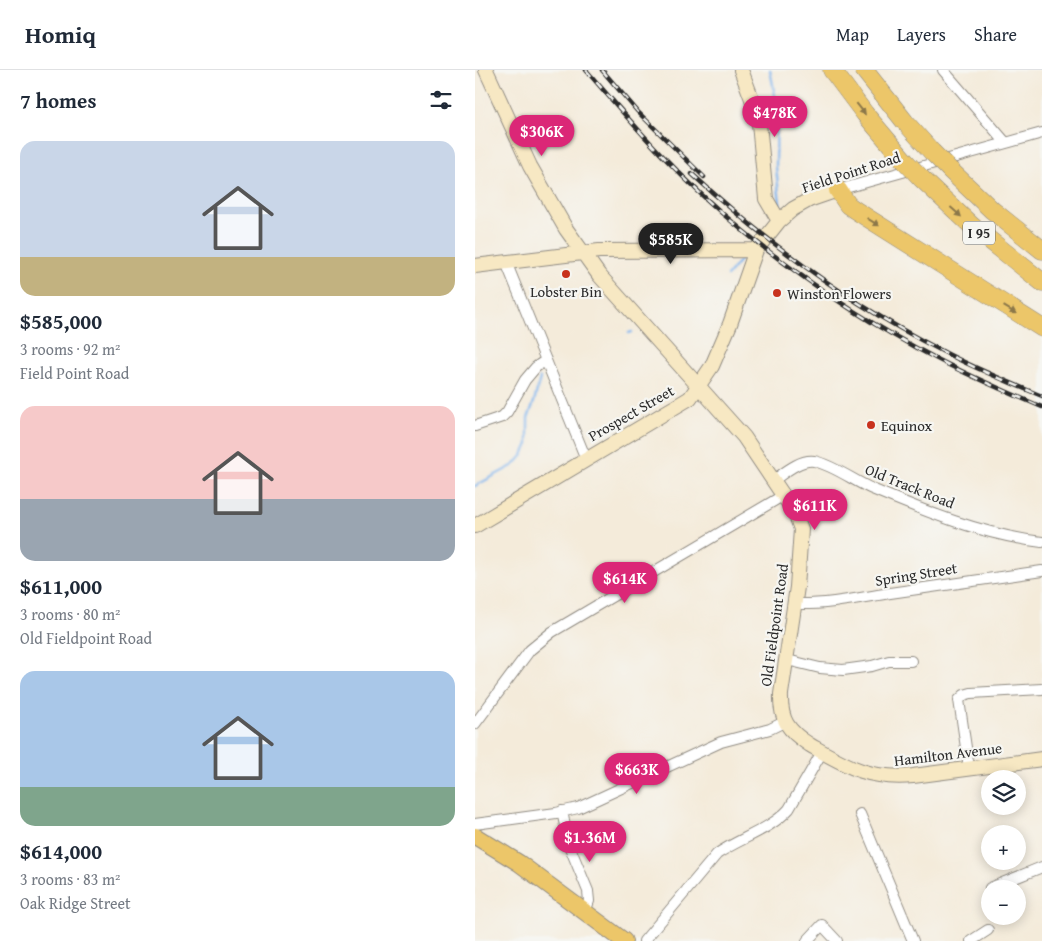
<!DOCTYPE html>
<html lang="en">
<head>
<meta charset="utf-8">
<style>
  :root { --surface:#fff; --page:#f2f2f3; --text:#1f2937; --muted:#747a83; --line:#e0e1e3; --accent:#db2777 }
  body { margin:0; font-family:"Gentium Book Plus",serif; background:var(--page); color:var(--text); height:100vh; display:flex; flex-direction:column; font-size:19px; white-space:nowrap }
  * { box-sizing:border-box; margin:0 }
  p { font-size:16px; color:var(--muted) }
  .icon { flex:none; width:28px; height:28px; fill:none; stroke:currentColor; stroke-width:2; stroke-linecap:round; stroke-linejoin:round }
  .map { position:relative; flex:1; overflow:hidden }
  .panel { display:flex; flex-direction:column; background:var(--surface); width:475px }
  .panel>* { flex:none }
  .buttons { position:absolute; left:506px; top:700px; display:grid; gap:10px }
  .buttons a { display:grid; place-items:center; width:45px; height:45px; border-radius:50%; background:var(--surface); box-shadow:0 2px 12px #0003; font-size:25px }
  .price { position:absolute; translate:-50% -42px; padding:0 11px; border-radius:18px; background:var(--accent); color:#fff; font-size:16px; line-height:32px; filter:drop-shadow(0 1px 2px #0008) }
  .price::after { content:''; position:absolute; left:50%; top:30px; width:15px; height:11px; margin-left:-8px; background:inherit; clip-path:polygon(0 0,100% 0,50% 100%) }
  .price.selected { background:#222; color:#fff }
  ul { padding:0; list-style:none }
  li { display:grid; align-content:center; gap:10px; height:265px; padding:0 20px }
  li span { display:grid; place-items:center; height:155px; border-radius:15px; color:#555 }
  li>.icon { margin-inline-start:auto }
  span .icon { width:90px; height:90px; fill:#fffc; stroke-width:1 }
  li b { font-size:21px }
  h2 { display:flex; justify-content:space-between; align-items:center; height:60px; padding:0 20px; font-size:21px }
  header { display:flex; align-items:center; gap:30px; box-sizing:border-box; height:70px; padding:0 25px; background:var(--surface); border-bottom:1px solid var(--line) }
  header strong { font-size:24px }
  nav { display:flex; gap:28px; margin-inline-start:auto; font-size:18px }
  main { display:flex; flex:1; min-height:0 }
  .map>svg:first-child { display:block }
</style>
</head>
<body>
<header>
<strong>Homiq</strong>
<nav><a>Map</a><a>Layers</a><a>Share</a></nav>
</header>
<main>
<section class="panel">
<h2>7 homes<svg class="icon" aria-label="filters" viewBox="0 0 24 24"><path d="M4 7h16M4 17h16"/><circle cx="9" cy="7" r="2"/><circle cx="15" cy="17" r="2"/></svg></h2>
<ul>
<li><span style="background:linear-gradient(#c9d6e8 75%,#c2b280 0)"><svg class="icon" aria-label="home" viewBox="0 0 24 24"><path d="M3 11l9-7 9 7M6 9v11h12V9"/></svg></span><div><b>$585,000</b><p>3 rooms · 92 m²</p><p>Field Point Road</p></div></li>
<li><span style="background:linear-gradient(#f6c9c9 60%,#9aa5b1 0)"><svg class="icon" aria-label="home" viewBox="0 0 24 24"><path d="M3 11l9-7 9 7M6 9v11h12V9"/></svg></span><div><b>$611,000</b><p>3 rooms · 80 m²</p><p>Old Fieldpoint Road</p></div></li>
<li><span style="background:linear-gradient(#a9c7e8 75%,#7fa58c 0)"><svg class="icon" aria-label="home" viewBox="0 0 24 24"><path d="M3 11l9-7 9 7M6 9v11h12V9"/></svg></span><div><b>$614,000</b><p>3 rooms · 83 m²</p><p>Oak Ridge Street</p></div></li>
</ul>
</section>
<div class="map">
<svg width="567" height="871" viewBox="0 0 567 871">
  <rect width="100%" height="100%" fill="#f6f6f2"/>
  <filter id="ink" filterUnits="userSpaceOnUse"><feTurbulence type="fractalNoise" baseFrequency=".02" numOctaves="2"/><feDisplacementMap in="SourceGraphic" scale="10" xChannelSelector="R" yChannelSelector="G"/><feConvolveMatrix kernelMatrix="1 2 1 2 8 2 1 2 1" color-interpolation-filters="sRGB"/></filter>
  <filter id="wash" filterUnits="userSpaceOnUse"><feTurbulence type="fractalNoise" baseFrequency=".0096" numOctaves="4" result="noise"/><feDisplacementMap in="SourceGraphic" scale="20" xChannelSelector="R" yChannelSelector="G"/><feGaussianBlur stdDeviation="1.12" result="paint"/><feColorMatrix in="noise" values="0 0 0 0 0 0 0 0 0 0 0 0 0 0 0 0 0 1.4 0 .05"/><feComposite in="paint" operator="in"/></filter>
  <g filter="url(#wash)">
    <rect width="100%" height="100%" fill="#f4ebda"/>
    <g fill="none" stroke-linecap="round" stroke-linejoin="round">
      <!-- stream -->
      <path stroke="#7eb4ed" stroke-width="2.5" d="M295,0L302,35L301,97L305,134
        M252,206L266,189
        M154,263L157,262
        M0,416L39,395L48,385L53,374V348L59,332L65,308"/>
    </g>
  </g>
  <g filter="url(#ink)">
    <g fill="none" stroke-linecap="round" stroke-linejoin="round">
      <!-- street casing -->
      <g stroke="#908b82" stroke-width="12">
        <path id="street" d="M468,0L531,73
          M363,120L567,63
          M31,192L111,389
          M0,356L27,347L32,342L50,310L61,297L71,290
          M299,410C309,403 325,389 339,391C358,395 379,411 397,419C452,442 508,465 567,472
          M320,534C352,535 384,528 415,523C466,516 516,508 567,501
          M312,590L345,598L368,600L397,596L414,591H436
          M0,654L55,580L77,562L309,425
          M494,698L484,630L489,625L496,623L567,619
          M87,741L94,775L113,821L114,831L110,842
          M385,744L438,871
          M0,754L81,743L103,738L246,672L295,659L309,652
          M515,818L567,797
          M169,871L242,784C265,768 295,760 314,739L347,682
          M332,871L347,855L362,871
          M496,871L513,860"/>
      </g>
      <!-- secondary casing -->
      <g stroke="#908b82" stroke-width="16">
        <path id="secondary" d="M11,0L55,96L91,159L124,205L269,367L320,443L326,459L322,517L306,624C305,650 313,661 335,675C372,696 393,710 438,706L567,689
          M266,0L277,29L284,53L291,129L304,151
          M0,196L124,181L281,180
          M0,456L215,328L237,296L255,254L281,180L304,151L318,139L334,130L363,120"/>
      </g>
      <!-- primary casing -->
      <g stroke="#908b82" stroke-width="18">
        <path id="primary" d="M0,766L44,793L149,871"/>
      </g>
      <!-- highway casing -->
      <g stroke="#908b82" stroke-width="19">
        <path id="highway" d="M357,0L390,44L429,90
          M389,0L430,52L457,82
          M475,100L517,140L567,180
          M446,108L497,156L567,212
          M363,120L373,135L380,140L567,258"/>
      </g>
      <!-- street -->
      <use href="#street" stroke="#fff" stroke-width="10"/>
      <!-- secondary -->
      <use href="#secondary" stroke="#f7e8c3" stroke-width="14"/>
      <!-- primary -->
      <use href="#primary" stroke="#ecc669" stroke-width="16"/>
      <!-- highway -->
      <use href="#highway" stroke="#ecc669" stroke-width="18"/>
      <!-- rail casing -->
      <g stroke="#2b2b2b" stroke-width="4.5">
        <path id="rail" d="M111,0C159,56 209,113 267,160C328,210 394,254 464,290C497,307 532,322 567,337
          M127,0L163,42L229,107
          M217,104C292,173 375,234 467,281C499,298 533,312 567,326"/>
      </g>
      <!-- rail -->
      <use href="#rail" stroke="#f6f6f2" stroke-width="2.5" stroke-dasharray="8" stroke-linecap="butt"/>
      <!-- highway-bridge casing -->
      <g stroke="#908b82" stroke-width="19" stroke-linecap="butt">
        <path id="highway-bridge" d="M457,82L475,100
          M429,90L446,108"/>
      </g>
      <!-- highway-bridge -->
      <use href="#highway-bridge" stroke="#ecc669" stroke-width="18"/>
    </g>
    <!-- one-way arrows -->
    <defs><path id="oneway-solid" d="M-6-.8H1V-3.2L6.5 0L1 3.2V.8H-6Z" transform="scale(1.25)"/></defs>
    <g fill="#8c784a">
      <use href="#oneway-solid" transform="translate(386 39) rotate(52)"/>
      <use href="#oneway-solid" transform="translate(481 142) rotate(42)"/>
      <use href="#oneway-solid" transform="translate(398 152) rotate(32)"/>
      <use href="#oneway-solid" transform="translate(535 240) rotate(31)"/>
    </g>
  </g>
  <!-- markers -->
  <g fill="#c8321e" stroke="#f6f6f2" stroke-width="2">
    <circle cx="91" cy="204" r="5"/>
    <circle cx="302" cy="223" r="5"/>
    <circle cx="396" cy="355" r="5"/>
  </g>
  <g text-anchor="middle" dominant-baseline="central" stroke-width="4.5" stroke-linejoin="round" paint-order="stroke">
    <!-- shield labels -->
    <rect fill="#f6f6f2" stroke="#686867" stroke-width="1" x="488" y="151.5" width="32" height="23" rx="4"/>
    <g font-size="14" font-weight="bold" fill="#2b2b2b">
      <text x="504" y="163">I 95</text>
    </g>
    <!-- street labels -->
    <g font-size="15" fill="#2b2b2b" stroke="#f6f6f2">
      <text transform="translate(376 102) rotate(-18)">Field Point Road</text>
      <text transform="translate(156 343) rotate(-30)">Prospect Street</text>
      <text transform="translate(435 416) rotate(22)">Old Track Road</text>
      <text transform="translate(441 504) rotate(-9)">Spring Street</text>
      <text transform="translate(299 555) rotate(-82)">Old Fieldpoint Road</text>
      <text transform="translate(473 684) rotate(-7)">Hamilton Avenue</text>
    </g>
    <!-- poi labels -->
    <g font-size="15" fill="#2b2b2b" stroke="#f6f6f2" text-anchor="start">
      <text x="91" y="221" text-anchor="middle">Lobster Bin</text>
      <text x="312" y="223">Winston Flowers</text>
      <text x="406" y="355">Equinox</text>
    </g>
  </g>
</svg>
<div class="buttons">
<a><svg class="icon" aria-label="layers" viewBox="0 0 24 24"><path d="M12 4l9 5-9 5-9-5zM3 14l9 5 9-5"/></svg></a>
<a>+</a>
<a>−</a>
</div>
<b class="price" style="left:300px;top:68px">$478K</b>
<b class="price" style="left:67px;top:87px">$306K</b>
<b class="price selected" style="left:196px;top:195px">$585K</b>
<b class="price" style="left:340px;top:461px">$611K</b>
<b class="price" style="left:150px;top:534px">$614K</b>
<b class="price" style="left:162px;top:725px">$663K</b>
<b class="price" style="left:115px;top:793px">$1.36M</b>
</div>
</main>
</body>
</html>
